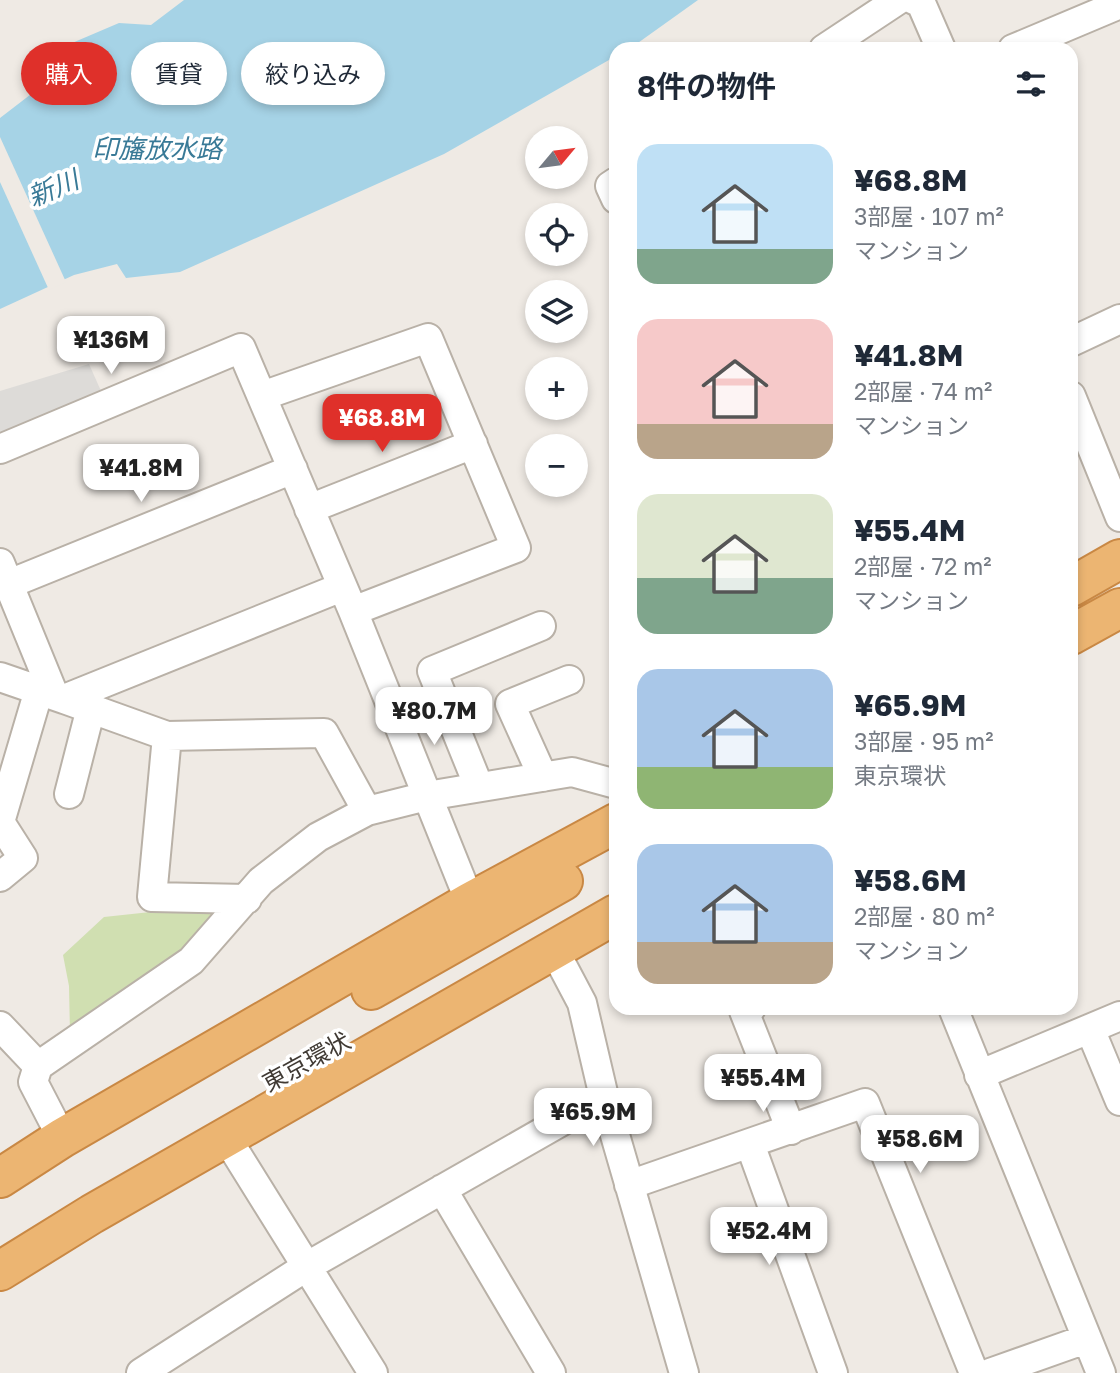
<!DOCTYPE html>
<html lang="ja">
<head>
<meta charset="utf-8">
<style>
  :root { --surface:#fff; --page:#f2f2f3; --text:#1f2937; --muted:#747a83; --accent:#df302a }
  body { margin:0; font-family:"Golos Text","Noto Sans JP",sans-serif; background:var(--page); color:var(--text); height:100vh; display:flex; flex-direction:column; font-size:26px; white-space:nowrap }
  * { box-sizing:border-box; margin:0 }
  p { font-size:23px; color:var(--muted) }
  .icon { flex:none; width:38px; height:38px; fill:none; stroke:currentColor; stroke-width:2; stroke-linecap:round; stroke-linejoin:round }
  .map { position:relative; flex:1; overflow:hidden }
  .details { position:absolute; left:609px; top:42px; width:469px; height:973px; display:flex; flex-direction:column; background:var(--surface); border-radius:21px; box-shadow:0 4px 10px #0003 }
  .details>* { flex:none }
  .guide { position:absolute; left:21px; top:42px; width:483px; height:63px; display:flex; gap:14px }
  .needle { width:46px; rotate:61deg }
  .fabs { position:absolute; left:525px; top:126px; display:grid; gap:14px }
  .fabs a { display:grid; place-items:center; width:63px; height:63px; border-radius:50%; background:var(--surface); box-shadow:0 4px 10px #0003; font-size:35px }
  .price { position:absolute; translate:-50% -60px; padding:0 16px; border-radius:14px; background:#fff; color:#222; font-size:23px; line-height:46px; filter:drop-shadow(0 2px 4px #0008) }
  .price::after { content:''; position:absolute; left:50%; top:42px; width:21px; height:16px; margin-left:-10px; background:inherit; clip-path:polygon(0 0,100% 0,50% 100%) }
  .price.on { background:var(--accent); color:#fff }
  ul { padding:0; list-style:none }
  li { display:flex; align-items:center; gap:21px; height:175px; padding:0 28px }
  li span { display:grid; place-items:center; flex:none; width:196px; height:140px; border-radius:21px; color:#555 }
  li>.icon { margin-inline-start:auto }
  span .icon { width:84px; height:84px; fill:#fffc; stroke-width:1 }
  li b { font-size:30px }
  h2 { display:flex; justify-content:space-between; align-items:center; height:84px; padding:0 28px; font-size:30px }
  .tag { padding:0 24px; border-radius:32px; background:var(--surface); box-shadow:0 4px 10px #0003; font-size:24px; line-height:63px }
  .tag.on { background:var(--accent); color:#fff }
  .map>svg:first-child { display:block }
</style>
</head>
<body>
<div class="map">
<svg width="1120" height="1373" viewBox="0 0 1120 1373">
  <rect width="100%" height="100%" fill="#efeae4"/>
  <!-- green -->
  <path fill="#d0dfb1" d="M225,904L198,941L70,1033L69,986L63,955L104,917Z"/>
  <!-- parking -->
  <path fill="#dddbd8" d="M89,364L101,391L0,435V391Z"/>
  <!-- water -->
  <path fill="#a6d3e6" d="M184,0H698L635,45L628,49H616V56L444,154L180,272L126,278L117,264L74,275L0,309V118L39,88L36,77L58,49L119,23L151,25Z"/>
  <!-- pier -->
  <path fill="#efeae4" d="M0,137L66,282L49,290L0,182Z"/>
  <g fill="none" stroke-linecap="round" stroke-linejoin="round">
    <!-- minor casing -->
    <g stroke="#b9b1a7" stroke-width="32">
      <path id="minor" d="M914,0L921,3L941,49
        M824,49L898,0
        M1013,49L1120,4
        M616,182L610,186L616,199
        M1071,342L1120,319
        M262,396L428,338L516,548L353,611
        M1071,396L1120,517
        M0,449L241,348L353,611L470,902
        M309,509L473,444
        M0,563L54,695
        M9,584L293,469
        M0,677L64,699L342,587
        M64,699L167,736L324,733L367,811
        M167,736L152,897L247,899
        M543,777L510,704L569,680
        M479,787L432,671L541,626
        M69,794L91,708
        M0,877L23,858L0,822L39,690
        M554,950L582,1003L604,1097L684,1373
        M751,1008L744,1011L791,1130
        M953,1008L1101,1373
        M0,1026L38,1066L33,1082L62,1138
        M1090,1029L1120,1101
        M38,1066L191,961L261,881L318,837L367,811L427,796L572,772L616,784
        M979,1075L1120,1016
        M226,1137L373,1373
        M750,1144L833,1373
        M629,1185L865,1103L974,1373
        M442,1189L551,1373
        M141,1373L306,1267L604,1097
        M990,1373L1086,1339"/>
    </g>
    <!-- highway casing -->
    <g stroke="#c98844" stroke-width="42">
      <path id="highway" d="M1071,587L1120,559
        M1071,635L1120,608
        M371,990L563,881
        M0,1178L62,1138L470,902L616,823
        M0,1271L92,1214L616,914"/>
    </g>
    <!-- minor -->
    <use href="#minor" stroke="#fff" stroke-width="28"/>
    <!-- highway -->
    <use href="#highway" stroke="#ecb572" stroke-width="38"/>
  </g>
  <g text-anchor="middle" dominant-baseline="central" stroke-width="7" stroke-linejoin="round" paint-order="stroke">
    <!-- street labels -->
    <g font-size="24" fill="#403a34" stroke="#fff">
      <text transform="translate(306 1061) rotate(-29)">東京環状</text>
    </g>
    <!-- water labels -->
    <g font-size="26" font-style="italic" fill="#397a97" stroke="#fff">
      <text x="157" y="148">印旛放水路</text>
      <text transform="translate(53 188) rotate(-23)">新川</text>
    </g>
  </g>
</svg>
<div class="fabs">
<a><svg class="needle" viewBox="-14 -14 28 28"><path d="M0-13l5 13h-10z" fill="#e53935"/><path d="M0 13l5-13h-10z" fill="#747a83"/></svg></a>
<a><svg class="icon" aria-label="locate" viewBox="0 0 24 24"><circle cx="12" cy="12" r="6"/><path d="M12 2v4M12 18v4M2 12h4M18 12h4"/></svg></a>
<a><svg class="icon" aria-label="layers" viewBox="0 0 24 24"><path d="M12 4l9 5-9 5-9-5zM3 14l9 5 9-5"/></svg></a>
<a>+</a>
<a>−</a>
</div>
<b class="price" style="left:111px;top:376px">¥136M</b>
<b class="price on" style="left:382px;top:454px">¥68.8M</b>
<b class="price" style="left:141px;top:504px">¥41.8M</b>
<b class="price" style="left:434px;top:747px">¥80.7M</b>
<b class="price" style="left:763px;top:1114px">¥55.4M</b>
<b class="price" style="left:593px;top:1148px">¥65.9M</b>
<b class="price" style="left:920px;top:1175px">¥58.6M</b>
<b class="price" style="left:769px;top:1267px">¥52.4M</b>
<div class="guide">
<a class="tag on">購入</a>
<a class="tag">賃貸</a>
<a class="tag">絞り込み</a>
</div>
<section class="details">
<h2>8件の物件<svg class="icon" aria-label="filters" viewBox="0 0 24 24"><path d="M4 7h16M4 17h16"/><circle cx="9" cy="7" r="2"/><circle cx="15" cy="17" r="2"/></svg></h2>
<ul>
<li><span style="background:linear-gradient(#bfe0f5 75%,#7fa58c 0)"><svg class="icon" aria-label="home" viewBox="0 0 24 24"><path d="M3 11l9-7 9 7M6 9v11h12V9"/></svg></span><div><b>¥68.8M</b><p>3部屋 · 107 m²</p><p>マンション</p></div></li>
<li><span style="background:linear-gradient(#f6c9c9 75%,#b9a48a 0)"><svg class="icon" aria-label="home" viewBox="0 0 24 24"><path d="M3 11l9-7 9 7M6 9v11h12V9"/></svg></span><div><b>¥41.8M</b><p>2部屋 · 74 m²</p><p>マンション</p></div></li>
<li><span style="background:linear-gradient(#dfe7d0 60%,#7fa58c 0)"><svg class="icon" aria-label="home" viewBox="0 0 24 24"><path d="M3 11l9-7 9 7M6 9v11h12V9"/></svg></span><div><b>¥55.4M</b><p>2部屋 · 72 m²</p><p>マンション</p></div></li>
<li><span style="background:linear-gradient(#a9c7e8 70%,#8fb573 0)"><svg class="icon" aria-label="home" viewBox="0 0 24 24"><path d="M3 11l9-7 9 7M6 9v11h12V9"/></svg></span><div><b>¥65.9M</b><p>3部屋 · 95 m²</p><p>東京環状</p></div></li>
<li><span style="background:linear-gradient(#a9c7e8 70%,#b9a48a 0)"><svg class="icon" aria-label="home" viewBox="0 0 24 24"><path d="M3 11l9-7 9 7M6 9v11h12V9"/></svg></span><div><b>¥58.6M</b><p>2部屋 · 80 m²</p><p>マンション</p></div></li>
</ul>
</section>
</div>
</body>
</html>
